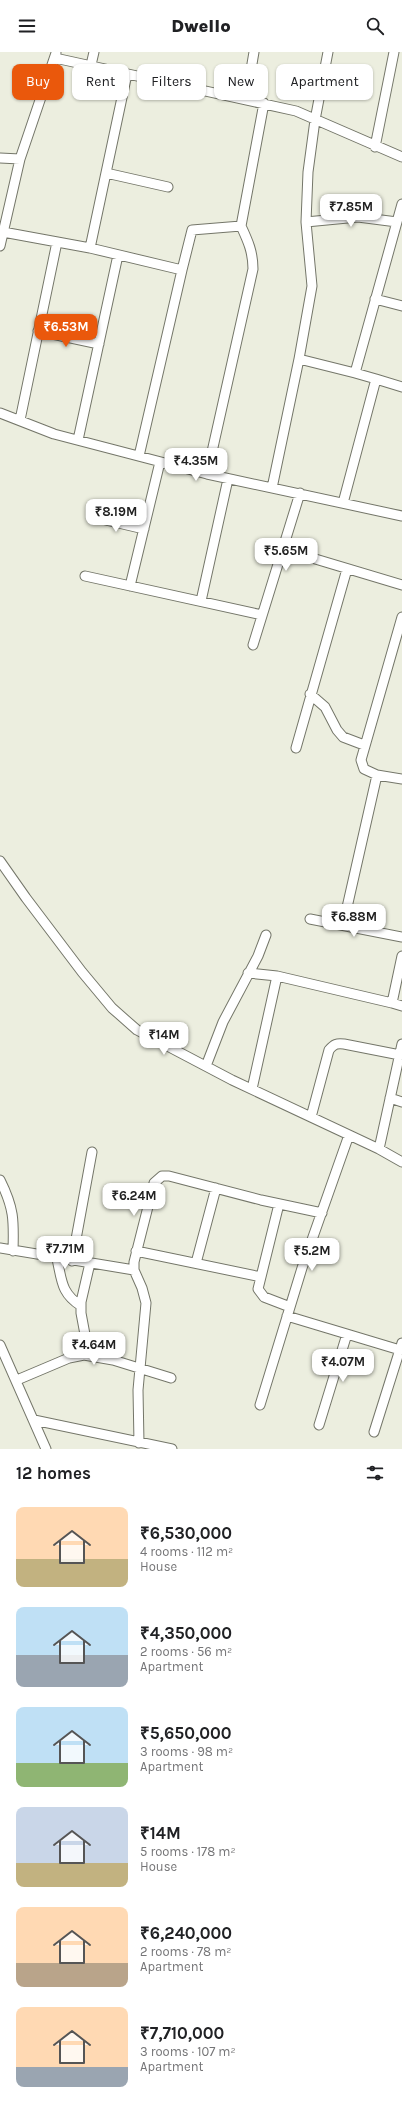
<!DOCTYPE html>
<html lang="en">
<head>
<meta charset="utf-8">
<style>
  :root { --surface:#fff; --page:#f6f6f6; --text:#202124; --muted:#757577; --accent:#ea580c }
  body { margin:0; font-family:Karla,sans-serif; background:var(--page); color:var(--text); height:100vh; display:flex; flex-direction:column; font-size:15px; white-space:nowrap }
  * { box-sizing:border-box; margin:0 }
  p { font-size:13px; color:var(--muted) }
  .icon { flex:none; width:22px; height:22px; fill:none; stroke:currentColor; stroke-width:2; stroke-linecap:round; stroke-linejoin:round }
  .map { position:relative; height:1397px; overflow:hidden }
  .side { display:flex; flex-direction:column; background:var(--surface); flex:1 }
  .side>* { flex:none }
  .banner { position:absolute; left:12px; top:12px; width:378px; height:36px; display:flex; gap:8px }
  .price { position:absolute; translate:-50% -34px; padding:0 9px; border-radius:8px; background:#fff; color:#222; font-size:13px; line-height:26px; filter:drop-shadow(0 1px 2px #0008) }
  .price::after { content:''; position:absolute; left:50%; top:24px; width:12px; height:9px; margin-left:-6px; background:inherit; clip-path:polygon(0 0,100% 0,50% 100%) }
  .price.current { background:var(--accent); color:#fff }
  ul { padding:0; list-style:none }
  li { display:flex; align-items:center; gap:12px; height:100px; padding:0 16px }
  li span { display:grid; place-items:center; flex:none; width:112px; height:80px; border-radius:8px; color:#555 }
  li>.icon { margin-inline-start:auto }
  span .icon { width:48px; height:48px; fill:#fffc; stroke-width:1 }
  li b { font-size:17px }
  h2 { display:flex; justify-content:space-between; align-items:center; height:48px; padding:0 16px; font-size:17px }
  .pill { padding:0 14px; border-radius:8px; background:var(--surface); box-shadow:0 1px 3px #0004; font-size:14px; line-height:36px }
  .pill.current { background:var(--accent); color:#fff }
  header { display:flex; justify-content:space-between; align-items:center; height:52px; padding:0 16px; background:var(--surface); font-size:18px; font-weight:800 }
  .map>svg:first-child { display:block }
</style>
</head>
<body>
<header><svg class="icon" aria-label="menu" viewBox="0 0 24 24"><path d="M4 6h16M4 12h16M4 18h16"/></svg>Dwello<svg class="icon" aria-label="search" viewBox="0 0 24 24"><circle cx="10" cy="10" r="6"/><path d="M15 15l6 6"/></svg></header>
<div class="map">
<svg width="402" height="1397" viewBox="0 0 402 1397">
  <rect width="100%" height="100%" fill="#eceedf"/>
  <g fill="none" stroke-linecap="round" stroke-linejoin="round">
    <!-- minor casing -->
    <g stroke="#747669" stroke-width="11">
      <path id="minor" d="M328,0L315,68L308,120L306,170L312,234L299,307L355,321
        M55,6L296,59L402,105
        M91,13L94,0
        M246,47L254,0
        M375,95L394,0
        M0,106L20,107
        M106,121L168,135
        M306,170L358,165L397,170
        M3,180L90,196L127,22
        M0,194L20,107L56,1
        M90,196L182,218L192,178L241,174L264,51
        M375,247L402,254
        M38,279L99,292
        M376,327L355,321L402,152
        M0,361L54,382L207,422L402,464
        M20,368L57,190
        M78,388L118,203
        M139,404L182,218
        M207,422L253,217C253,200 248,189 241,174
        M272,436L299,307
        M343,451L376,327L402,335
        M93,465L144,477
        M282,497L402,533
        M85,524L262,563
        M130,534L160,410
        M201,549L228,427
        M402,565L361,708L364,717L377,723L402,727
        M253,593L300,441
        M310,642L325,655L337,678L343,685L364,693
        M296,696L347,517
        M0,809L26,846L82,920L112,956L137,978L232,1028L379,1097L402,1110
        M310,867L402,885
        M343,873L377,723
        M402,904L392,951L402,954
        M248,921L277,924L392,951
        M206,1014L223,970L258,904L266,883
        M252,1037L277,924
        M390,1046L402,1050
        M311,1065L329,998C334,992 337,991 344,992L400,1003
        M379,1097L402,992
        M0,1128C14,1156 14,1168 13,1199
        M279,1152L258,1237L264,1245L290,1255
        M0,1196L134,1218
        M136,1199L261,1225
        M57,1207C62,1229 61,1241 81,1254
        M72,1209L92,1100
        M196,1211L216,1136
        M287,1264L400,1298
        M0,1293L46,1397
        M89,1304L81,1261V1250L90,1211
        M17,1328L69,1306L84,1303L113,1308L171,1326
        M260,1353L302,1216L349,1083
        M34,1368L172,1397
        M319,1373L347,1282
        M374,1380L402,1291
        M139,1391L138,1338L146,1251L142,1236L134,1218V1210L154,1131L162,1124H169L261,1148L322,1161"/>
    </g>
    <!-- minor -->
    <use href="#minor" stroke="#fff" stroke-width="9"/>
  </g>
</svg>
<b class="price" style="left:351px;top:176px">₹7.85M</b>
<b class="price current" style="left:66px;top:296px">₹6.53M</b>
<b class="price" style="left:196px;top:430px">₹4.35M</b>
<b class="price" style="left:116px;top:481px">₹8.19M</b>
<b class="price" style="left:286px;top:520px">₹5.65M</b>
<b class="price" style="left:354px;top:886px">₹6.88M</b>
<b class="price" style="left:164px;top:1004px">₹14M</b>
<b class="price" style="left:134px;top:1165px">₹6.24M</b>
<b class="price" style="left:65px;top:1218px">₹7.71M</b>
<b class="price" style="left:312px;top:1220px">₹5.2M</b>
<b class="price" style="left:94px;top:1314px">₹4.64M</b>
<b class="price" style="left:343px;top:1331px">₹4.07M</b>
<div class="banner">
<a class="pill current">Buy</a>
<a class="pill">Rent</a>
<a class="pill">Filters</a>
<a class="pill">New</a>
<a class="pill">Apartment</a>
</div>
</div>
<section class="side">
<h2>12 homes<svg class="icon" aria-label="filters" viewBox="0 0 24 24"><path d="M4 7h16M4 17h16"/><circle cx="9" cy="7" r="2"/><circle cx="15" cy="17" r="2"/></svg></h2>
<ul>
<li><span style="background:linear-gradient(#ffd9b3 65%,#c2b280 0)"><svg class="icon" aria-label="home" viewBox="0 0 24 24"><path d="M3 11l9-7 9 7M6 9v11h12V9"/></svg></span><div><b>₹6,530,000</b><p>4 rooms · 112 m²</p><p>House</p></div></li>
<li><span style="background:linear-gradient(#bfe0f5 60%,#9aa5b1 0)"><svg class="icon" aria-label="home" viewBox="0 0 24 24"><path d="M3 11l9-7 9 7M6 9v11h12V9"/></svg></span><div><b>₹4,350,000</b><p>2 rooms · 56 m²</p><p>Apartment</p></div></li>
<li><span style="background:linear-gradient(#bfe0f5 70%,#8fb573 0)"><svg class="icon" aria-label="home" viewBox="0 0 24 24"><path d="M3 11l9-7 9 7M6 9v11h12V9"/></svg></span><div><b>₹5,650,000</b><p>3 rooms · 98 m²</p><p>Apartment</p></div></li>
<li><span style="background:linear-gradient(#c9d6e8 70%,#c2b280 0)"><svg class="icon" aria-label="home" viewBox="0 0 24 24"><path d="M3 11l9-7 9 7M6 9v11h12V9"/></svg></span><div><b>₹14M</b><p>5 rooms · 178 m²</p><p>House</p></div></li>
<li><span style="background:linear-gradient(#ffd9b3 70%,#b9a48a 0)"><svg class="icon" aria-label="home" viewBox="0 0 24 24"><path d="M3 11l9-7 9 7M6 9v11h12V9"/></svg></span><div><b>₹6,240,000</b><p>2 rooms · 78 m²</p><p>Apartment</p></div></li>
<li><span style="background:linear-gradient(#ffd9b3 75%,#9aa5b1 0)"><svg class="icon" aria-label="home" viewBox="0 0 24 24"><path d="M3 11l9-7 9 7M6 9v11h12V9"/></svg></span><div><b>₹7,710,000</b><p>3 rooms · 107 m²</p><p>Apartment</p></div></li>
</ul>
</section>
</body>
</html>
